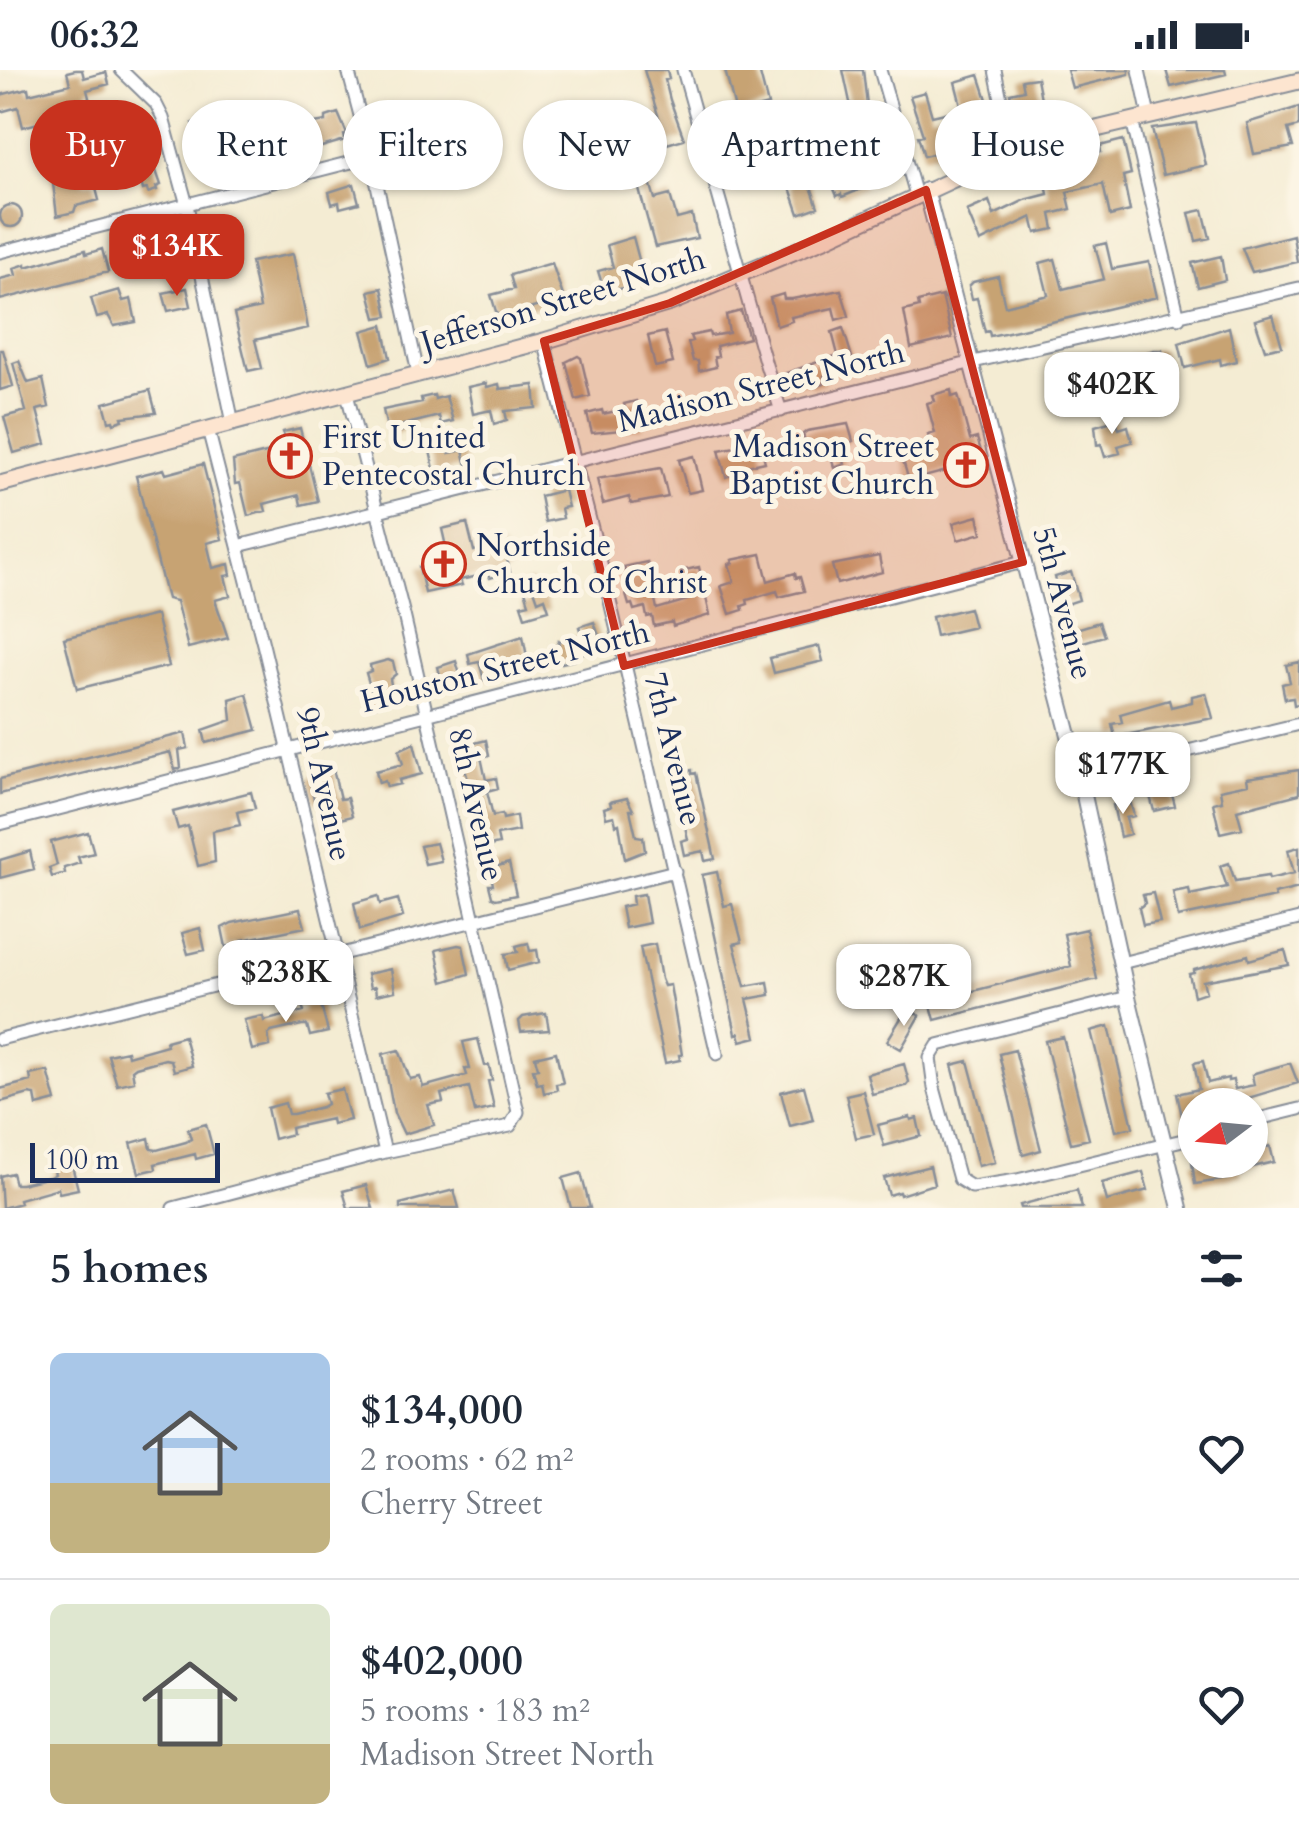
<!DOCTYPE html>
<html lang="en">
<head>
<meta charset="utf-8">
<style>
  :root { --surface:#fff; --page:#f2f2f3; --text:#1f2937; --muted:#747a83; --line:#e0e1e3; --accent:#c8321e }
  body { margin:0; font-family:Cardo,serif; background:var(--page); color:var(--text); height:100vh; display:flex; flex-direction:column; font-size:38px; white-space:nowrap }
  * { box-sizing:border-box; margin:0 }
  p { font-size:32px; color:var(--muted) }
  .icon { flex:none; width:55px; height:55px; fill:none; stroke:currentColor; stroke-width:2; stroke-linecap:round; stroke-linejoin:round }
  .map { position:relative; height:1138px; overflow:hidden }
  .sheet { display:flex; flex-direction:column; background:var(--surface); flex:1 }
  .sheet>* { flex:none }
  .guide { position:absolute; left:30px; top:30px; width:1240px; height:90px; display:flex; gap:20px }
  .needle { width:65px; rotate:254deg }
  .buttons { position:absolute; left:1178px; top:1018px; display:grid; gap:20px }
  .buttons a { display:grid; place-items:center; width:90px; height:90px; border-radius:50%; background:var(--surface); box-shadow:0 2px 8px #0004; font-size:50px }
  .scale { position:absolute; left:30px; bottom:25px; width:190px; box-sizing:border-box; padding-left:10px; border:5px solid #1b2f5e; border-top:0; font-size:28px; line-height:35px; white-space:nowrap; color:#1b2f5e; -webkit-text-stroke:8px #fcf5e5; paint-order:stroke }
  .price { position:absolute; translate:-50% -85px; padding:0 22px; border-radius:20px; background:#fff; color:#222; font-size:32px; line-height:65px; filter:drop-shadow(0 2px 5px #0008) }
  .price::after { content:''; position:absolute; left:50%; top:60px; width:30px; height:22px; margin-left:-15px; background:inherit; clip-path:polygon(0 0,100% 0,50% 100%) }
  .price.on { background:var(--accent); color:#fff }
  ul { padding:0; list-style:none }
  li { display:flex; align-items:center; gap:30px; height:250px; padding:0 50px }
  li+li { border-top:2px solid var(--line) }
  li span { display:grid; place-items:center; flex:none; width:280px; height:200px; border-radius:15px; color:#555 }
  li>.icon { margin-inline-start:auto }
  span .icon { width:120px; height:120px; fill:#fffc; stroke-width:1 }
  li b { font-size:42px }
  h2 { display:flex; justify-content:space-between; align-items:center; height:120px; padding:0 50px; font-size:42px }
  .pill { padding:0 35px; border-radius:45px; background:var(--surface); box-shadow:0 2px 8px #0004; font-size:35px; line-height:90px }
  .pill.on { background:var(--accent); color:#fff }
  .status { display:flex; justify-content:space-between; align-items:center; height:70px; padding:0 50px; background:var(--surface); direction:ltr }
  .status svg { height:28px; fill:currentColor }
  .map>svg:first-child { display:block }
</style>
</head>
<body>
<div class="status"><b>06:32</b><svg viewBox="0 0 49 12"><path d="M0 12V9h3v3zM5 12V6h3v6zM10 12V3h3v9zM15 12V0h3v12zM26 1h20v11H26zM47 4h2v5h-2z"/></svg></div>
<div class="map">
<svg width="1299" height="1138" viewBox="0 0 1299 1138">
  <rect width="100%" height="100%" fill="#fcf5e5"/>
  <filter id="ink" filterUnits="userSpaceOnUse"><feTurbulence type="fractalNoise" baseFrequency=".01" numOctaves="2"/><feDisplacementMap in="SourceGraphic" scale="20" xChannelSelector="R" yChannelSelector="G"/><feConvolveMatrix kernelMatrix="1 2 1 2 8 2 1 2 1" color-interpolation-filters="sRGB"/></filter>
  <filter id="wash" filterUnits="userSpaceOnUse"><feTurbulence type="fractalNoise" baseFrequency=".0048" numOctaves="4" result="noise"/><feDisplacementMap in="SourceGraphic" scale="40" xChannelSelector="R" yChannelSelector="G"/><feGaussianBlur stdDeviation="2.25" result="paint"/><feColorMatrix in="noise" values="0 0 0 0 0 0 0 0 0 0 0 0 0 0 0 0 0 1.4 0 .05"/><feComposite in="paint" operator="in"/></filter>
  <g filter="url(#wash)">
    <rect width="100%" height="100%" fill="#f4ecd3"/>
    <g id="blocks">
      <!-- building -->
      <path fill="#c7a373" d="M75,0H82L84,8L106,2L109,14L87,20L92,39L23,57L18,37L0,42V25L28,18L29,24L70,14L67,2Z
        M644,0H667L669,9L665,10L670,30L684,69L667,74Z
        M725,0H759L768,35L736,43Z
        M843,0H863L867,35L872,34L877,53L869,55L875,81L884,79L886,88L885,92L859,99L866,117L842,127L841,124L837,126L830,109L849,100L842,80L859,74Z
        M1067,0H1129V4L1072,18Z
        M1166,0H1225L1226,4L1171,17Z
        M979,5L995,54L944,66L948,80L924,86L918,66L923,65L910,26L925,22L932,46L962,39L955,12Z
        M1037,8L1042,34L1013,39L1010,23L1024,20L1022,10Z
        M1299,37V56L1288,59L1293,77L1254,84L1247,53Z
        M338,43L347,64L344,65L345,70L301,83L298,80L291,57L326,51V47Z
        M203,51L216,104L208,106L206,97L200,98L196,85L202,83L193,53Z
        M1196,53L1206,95L1163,105L1152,59Z
        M1123,70L1131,104L1123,106L1130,141L1110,146L1103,114L1067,122L1071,139L1051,144L1054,159L1036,163L1032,147L980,172L967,141L989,131L994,145L1025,130L1048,124L1045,108L1077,100L1075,89L1101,82L1100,76Z
        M754,79L758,93L754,94L756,101L744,105L742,98L736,99L732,84Z
        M150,83L161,115L156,117L157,120L148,123L147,119L143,120L135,87Z
        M79,90L85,113L94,111L99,130L76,136L74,142L57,146L51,97Z
        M647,102L655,129L670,125L677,149L692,145L697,168L655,177L635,105Z
        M807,105L818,137L799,144L788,112Z
        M354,114L359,133L340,138L339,132L332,134L329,122Z
        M0 146a11 11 0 1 1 22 0a11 11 0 1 1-22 0Z
        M1203,140L1210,168L1196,171L1189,143Z
        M167,158L174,179L156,183L151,165L155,164L154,160Z
        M1293,165L1297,192L1252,202L1242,178Z
        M633,167L645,212L605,223L598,201L613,197L607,175Z
        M1106,173L1112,199L1149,192L1157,227L1022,259L990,266L989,261L985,262L977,228L972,229L969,216L973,212L998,206L1005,236L1048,225L1040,193L1055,189L1063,219L1104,209L1095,176Z
        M102,179L108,202L0,230V209L16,205L14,198L26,194V197L85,180L86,184Z
        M293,184L308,258L255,270L262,298L248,301L234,244L260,238L251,192Z
        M1221,186L1225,210L1198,217L1192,193Z
        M552,193L564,229L498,248L491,225L514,219L510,205Z
        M187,218L191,236L168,241L163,223Z
        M382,218L388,246L376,248L369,221Z
        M119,220L123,231L131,229L136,252L114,256L108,245L97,248L91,228Z
        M841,220L849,246L836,250L833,238L791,247L792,251L777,256L770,228L783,224L784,229H792Z
        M942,226L952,268L911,278L904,241L919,237L918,232Z
        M741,241L749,268L716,276L718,286L714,287L716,297L699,301L698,291H693L688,272L692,271L690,266L709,262L710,266L729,263L726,245Z
        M1273,245L1282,276L1265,280L1255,250Z
        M383,255L390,288L371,294L362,261Z
        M1229,257L1236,291L1221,295L1220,289L1185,298L1179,273Z
        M843,258L855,297L824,306V314L812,317L808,313L788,315L786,303L838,285L832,262Z
        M665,262L673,293L655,297L648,266Z
        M0,280H3L13,316L0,320Z
        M1154,280H1162L1165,296L1117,306L1121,321L1076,332L1064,299L1068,296L1112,285L1113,291Z
        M578,286L581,288L590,326L576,330L566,292Z
        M19,291L28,313L43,309L49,337L37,340L46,374L14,383L4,347L26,341L13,293Z
        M486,313L487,317L499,314L500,319L534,315L536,338L505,341L507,350L494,354L491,340L473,344L468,317Z
        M150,320L156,343L122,347L123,350L114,353L113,350L109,351L104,333Z
        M951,320L952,327L958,325L970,370L977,368L984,391L909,411L902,387L931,379L928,365L935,363L927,333L934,331L932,325Z
        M434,325L435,329L446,326L453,351L441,354L439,346L403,355L404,360L389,367L383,340L422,332L421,328Z
        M636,331L642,358L592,363L587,344L602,340L603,344L625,339L624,334Z
        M1116,350L1119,359L1128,356L1132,372L1118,376L1120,383L1105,387L1101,374L1097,375L1095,356Z
        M848,354L853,371L840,376L845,394L834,398L830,381L809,386L803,364L807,361Z
        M300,358L318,431L301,435L299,425L264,434L266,441L248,446L240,413L235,414L233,391L287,378L283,362Z
        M757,373H760L765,392L738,398L739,403L726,407L719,380Z
        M447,377L449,383L463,380L467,396L435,403L430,381Z
        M694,386L702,420L688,423L679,390Z
        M203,394L222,469L207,473L213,498L229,494L231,505L225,506L230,526L215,530L228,568L188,578L176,531L167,529L136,406L164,399L166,404Z
        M661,398L668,427L631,434L629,427L603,434L597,409Z
        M564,420L568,437L561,438L563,448L545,452L540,426Z
        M978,446L982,463L958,470L953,453Z
        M467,453L474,481L504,476L510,502L490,508L488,504L460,510L462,515L425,523L419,497L449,490L442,459Z
        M761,484L768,511L795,503L796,508L800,507L804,521L779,527L777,521L747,530L748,534L742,536L743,540L730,544L721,516L734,512L729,494L733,493L732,490Z
        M879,486L882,502L837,514L832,495Z
        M647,492L657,539L688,530L681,501L699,497L710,545L673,556L672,552L654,556L652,546L647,547L645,537L634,540L632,534L629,535L626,525L630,524L624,497Z
        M1071,502L1079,530L1067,534L1065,527L1061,528L1055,507Z
        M531,511L538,531L545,528L549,540L525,547L521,535L529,533L523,514Z
        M969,538L974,557L936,566L932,547Z
        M156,545L169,596L77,619L64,568Z
        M594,552L603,577L574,586L575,590L562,593L561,589L555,591L552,576L559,575L558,571L582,566L579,557Z
        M1099,552L1104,566L1073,575L1069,561Z
        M523,566L528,592L497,599L499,605L484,610L479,592L470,594L468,584Z
        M819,576L823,591L774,603L770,588Z
        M388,590L393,592L396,604L390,609L394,631L365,639L363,630L373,627L366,603L371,601L370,595Z
        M456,591L463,615L444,620L438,597Z
        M1299,592V634L1294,635L1293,628L1285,629L1282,614L1290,612L1286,595Z
        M1206,623L1213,648L1115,667L1112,654L1122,652L1120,644L1169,630L1171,637L1192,632V626Z
        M247,624L257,660L206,673L203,660L232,650L230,629Z
        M185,663L188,678L179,680L181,698L175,700L170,682L0,724V709Z
        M486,670L489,685L481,687L486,710L496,708L498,718L487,721L493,746L502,744L503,749L516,746L518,761L497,765L499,774L484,777L460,677Z
        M414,673L422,704L399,710L400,714L387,717L385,711L379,713L376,701L403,694L399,680Z
        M333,699L340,729L347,728L352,746L336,750L331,730L315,733L309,708L313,707L312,704Z
        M692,700V704L696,703L715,789L705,791L703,781L684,785L681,771L688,769L672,704Z
        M1299,700V724L1237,740L1242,758L1220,763L1213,733L1222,731L1220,720L1248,714L1247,708Z
        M1171,721L1175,736L1154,741L1150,726Z
        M251,722L255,738L237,742L240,755L213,761L215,792L198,796L188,756L178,759L173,742Z
        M627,728L633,740H630L636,766L643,767L645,781L625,789L619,754L616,755L614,746L606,748L604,738L611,736L610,732Z
        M1130,731L1134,746L1126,748L1130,764L1120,767L1113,735Z
        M88,762L94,783L78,787L80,793L64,798L65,803L52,807L49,798L57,795L51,772Z
        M436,773L441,791L425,794L420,776Z
        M1299,777V818L1274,824L1275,827L1178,847L1173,822L1189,819L1190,825L1227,817L1220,796L1229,793L1235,811L1268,806L1269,809L1294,803L1288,780Z
        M30,781L34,799L0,808V790Z
        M509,793L516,825L496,829L492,827L489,815H493L490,798Z
        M717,802L724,836L732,834L742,872L734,874L745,916L768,912L770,925L747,929L756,967L741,971L739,963L736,964L702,805Z
        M1153,823L1160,852L1143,855L1139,838L1145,833L1143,825Z
        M644,824L649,853L625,858L621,837L633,834L632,826Z
        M378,826L380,834L398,829L403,847L360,860L354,833Z
        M300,839L305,857L242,870L243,873L226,877L222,858L232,853Z
        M200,858L205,880L188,884L182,863Z
        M1086,859L1097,909L935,950L930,932L1071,896L1064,864Z
        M528,873L530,881L537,880L539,892L508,900L505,884L518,882L516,876Z
        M655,874L661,909L664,916L670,915L682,985H679L680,990L665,993L640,877Z
        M458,875L463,876L469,904L443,912L436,880Z
        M1285,880L1289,895L1203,911L1206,922L1194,926L1189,904L1194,903V900L1248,885L1249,890Z
        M391,899L395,921L376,925L375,917L370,918L367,904Z
        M320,932L328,962L310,966L307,955H302L271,962L268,965L270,976L252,980L244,950L263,946L264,951L304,941L302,936Z
        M907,938L920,946L901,979L887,971Z
        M546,943L549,960L521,962L519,951L523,947Z
        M1109,956L1133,1057L1116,1061L1091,961Z
        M184,966L192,996L174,1001L171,990L165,989L136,997L132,1000L134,1011L117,1015L108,985L127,981L128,986L167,975L166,971Z
        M1063,967L1089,1069L1071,1073L1045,971Z
        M478,969L485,996L489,995L492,1010L488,1011L494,1038L475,1042L469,1017L441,1024L443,1032L428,1035L434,1055L404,1064L394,1043L383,984L399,980L410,1009L420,1007L423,1017L467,1005L465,999H470L463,972Z
        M1015,980L1041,1080L1023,1085L999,984Z
        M556,982L563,1013L556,1014L557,1020L544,1023L542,1013L537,1014L533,999L538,998L535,987Z
        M968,991L995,1092L978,1096L952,995Z
        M1203,991L1208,1013L1228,1008V1011L1233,1010L1235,1019L1254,1015L1252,1005L1255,1003L1290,993L1298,1013L1225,1035H1195L1193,1044L1182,1046L1177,1024L1199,1019L1194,993Z
        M904,994L909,1012L906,1016L872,1024L867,1004Z
        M48,1001L56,1031L37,1036L35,1025L29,1024L0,1032V1019L31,1011L30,1005Z
        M804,1016L813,1050L790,1056L781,1022Z
        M342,1019L350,1050L332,1054L331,1049L291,1058L292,1064L274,1069L267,1038L285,1033L288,1044H293L322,1037L327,1034L324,1023Z
        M863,1021L874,1064L856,1068L846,1025Z
        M910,1047L911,1050L917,1048L921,1066L884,1076L878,1055Z
        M206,1054L214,1084L196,1089L195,1084L155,1094L156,1099L139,1103L131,1073L149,1068L151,1079L157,1080L186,1072L191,1069L188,1059Z
        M1270,1076L1274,1092L1240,1100L1242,1105L1228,1109L1195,1114L1192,1092L1255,1090L1253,1080Z
        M70,1088L78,1119L59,1123L58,1118L19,1129L20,1133L2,1138L0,1106L12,1103L15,1114H21L50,1107L55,1104L52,1093Z
        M930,1096L934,1114L900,1125L899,1122L889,1125L884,1108Z
        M1143,1102L1148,1120L1107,1131L1102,1113Z
        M581,1103L590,1138H571L563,1108Z
        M366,1115L373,1138H348L343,1121Z
        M454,1120L459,1138H400V1134Z
        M1077,1120L1082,1138H1021L1020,1135Z"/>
    </g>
  </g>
  <g filter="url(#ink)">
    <use href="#blocks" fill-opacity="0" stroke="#888e98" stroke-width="2.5"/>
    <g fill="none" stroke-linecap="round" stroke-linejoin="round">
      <!-- minor casing -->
      <g stroke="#888e98" stroke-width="15">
        <path id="minor" d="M121,0L156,34L163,48L187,135L233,353
          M348,0L371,87L418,303
          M683,0L766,295L781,341
          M880,0L916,125
          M995,0L1012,82
          M1139,0L1149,46
          M1132,50L1179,248
          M0,182L371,87
          M544,271L600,489L717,984
          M208,359L264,578L385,1082
          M238,476L973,292L1299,218
          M1080,707L1299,654
          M0,754L1023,492
          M1121,893L1299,849
          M1128,927L938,975L930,988L934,1018L959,1109L972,1117L1017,1110L1195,1067
          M0,969L675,801
          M1250,1051L1299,1039
          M173,1138L385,1082L510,1056L518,1042L404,545L347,324"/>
      </g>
      <!-- tertiary casing -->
      <g stroke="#888e98" stroke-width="18">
        <path id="tertiary" d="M926,120L1080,707L1128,927L1180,1138"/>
      </g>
      <!-- secondary casing -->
      <g stroke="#888e98" stroke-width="19">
        <path id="secondary" d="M0,414L544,271L670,233L827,168L1012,82L1067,66L1299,11"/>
      </g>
      <!-- minor -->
      <use href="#minor" stroke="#fff" stroke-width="11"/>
      <!-- tertiary -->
      <use href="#tertiary" stroke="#fff" stroke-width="14"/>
      <!-- secondary -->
      <use href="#secondary" stroke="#fde5d0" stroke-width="15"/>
    </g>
  </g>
  <!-- marked area -->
  <path fill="#c8321e" fill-opacity="0.2" stroke="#c8321e" stroke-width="8" stroke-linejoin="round" d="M926,120L1023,492L624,596L544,271L670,233Z"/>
  <!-- icons -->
  <defs>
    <g id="church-ring" transform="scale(2.25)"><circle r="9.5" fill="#fcf5e5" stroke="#c8321e" stroke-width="1.5"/><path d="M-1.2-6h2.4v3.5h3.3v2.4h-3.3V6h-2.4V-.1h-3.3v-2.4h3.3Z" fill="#c8321e"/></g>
  </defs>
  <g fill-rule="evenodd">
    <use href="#church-ring" x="290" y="386"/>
    <use href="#church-ring" x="966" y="395"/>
    <use href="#church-ring" x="444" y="494"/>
  </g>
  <g text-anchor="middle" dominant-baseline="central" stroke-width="10" stroke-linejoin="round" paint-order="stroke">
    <!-- street labels -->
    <g font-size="32" fill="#1b2f5e" stroke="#fcf5e5">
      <text transform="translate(563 231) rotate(-17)">Jefferson Street North</text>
      <text transform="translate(761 317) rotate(-14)">Madison Street North</text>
      <text transform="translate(1063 533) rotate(75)">5th Avenue</text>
      <text transform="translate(505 597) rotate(-14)">Houston Street North</text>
      <text transform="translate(673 679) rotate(76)">7th Avenue</text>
      <text transform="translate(324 714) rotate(77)">9th Avenue</text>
      <text transform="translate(476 734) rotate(77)">8th Avenue</text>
    </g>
    <!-- poi labels -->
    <g font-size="32" fill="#1b2f5e" stroke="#fcf5e5" text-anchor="start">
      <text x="322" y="368">First United<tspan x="322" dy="37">Pentecostal Church</tspan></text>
      <text x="934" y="377" text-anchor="end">Madison Street<tspan x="934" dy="37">Baptist Church</tspan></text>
      <text x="476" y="476">Northside<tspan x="476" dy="37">Church of Christ</tspan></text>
    </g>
  </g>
</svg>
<div class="buttons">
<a><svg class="needle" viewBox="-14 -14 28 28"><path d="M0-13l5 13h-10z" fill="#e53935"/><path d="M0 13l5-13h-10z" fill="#747a83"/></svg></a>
</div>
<div class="scale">100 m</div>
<b class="price on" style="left:177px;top:229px">$134K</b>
<b class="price" style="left:1112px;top:367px">$402K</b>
<b class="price" style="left:1123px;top:747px">$177K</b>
<b class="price" style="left:286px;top:955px">$238K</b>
<b class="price" style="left:904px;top:959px">$287K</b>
<div class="guide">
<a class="pill on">Buy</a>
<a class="pill">Rent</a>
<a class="pill">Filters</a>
<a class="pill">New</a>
<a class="pill">Apartment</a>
<a class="pill">House</a>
</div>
</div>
<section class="sheet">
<h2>5 homes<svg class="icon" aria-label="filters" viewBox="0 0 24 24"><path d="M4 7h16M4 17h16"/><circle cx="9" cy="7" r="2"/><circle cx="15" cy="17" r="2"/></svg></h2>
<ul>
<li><span style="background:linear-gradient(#a9c7e8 65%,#c2b280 0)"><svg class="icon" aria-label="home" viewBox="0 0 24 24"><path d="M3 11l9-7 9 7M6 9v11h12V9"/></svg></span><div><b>$134,000</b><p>2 rooms · 62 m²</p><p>Cherry Street</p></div><svg class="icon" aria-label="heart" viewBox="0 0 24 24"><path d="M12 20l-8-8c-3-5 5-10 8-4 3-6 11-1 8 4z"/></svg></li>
<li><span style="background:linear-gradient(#dfe7d0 70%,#c2b280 0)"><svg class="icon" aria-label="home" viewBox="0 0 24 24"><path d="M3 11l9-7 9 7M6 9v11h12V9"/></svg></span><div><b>$402,000</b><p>5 rooms · 183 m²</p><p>Madison Street North</p></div><svg class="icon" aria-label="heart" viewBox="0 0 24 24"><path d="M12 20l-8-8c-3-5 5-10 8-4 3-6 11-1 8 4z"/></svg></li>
</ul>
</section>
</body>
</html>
